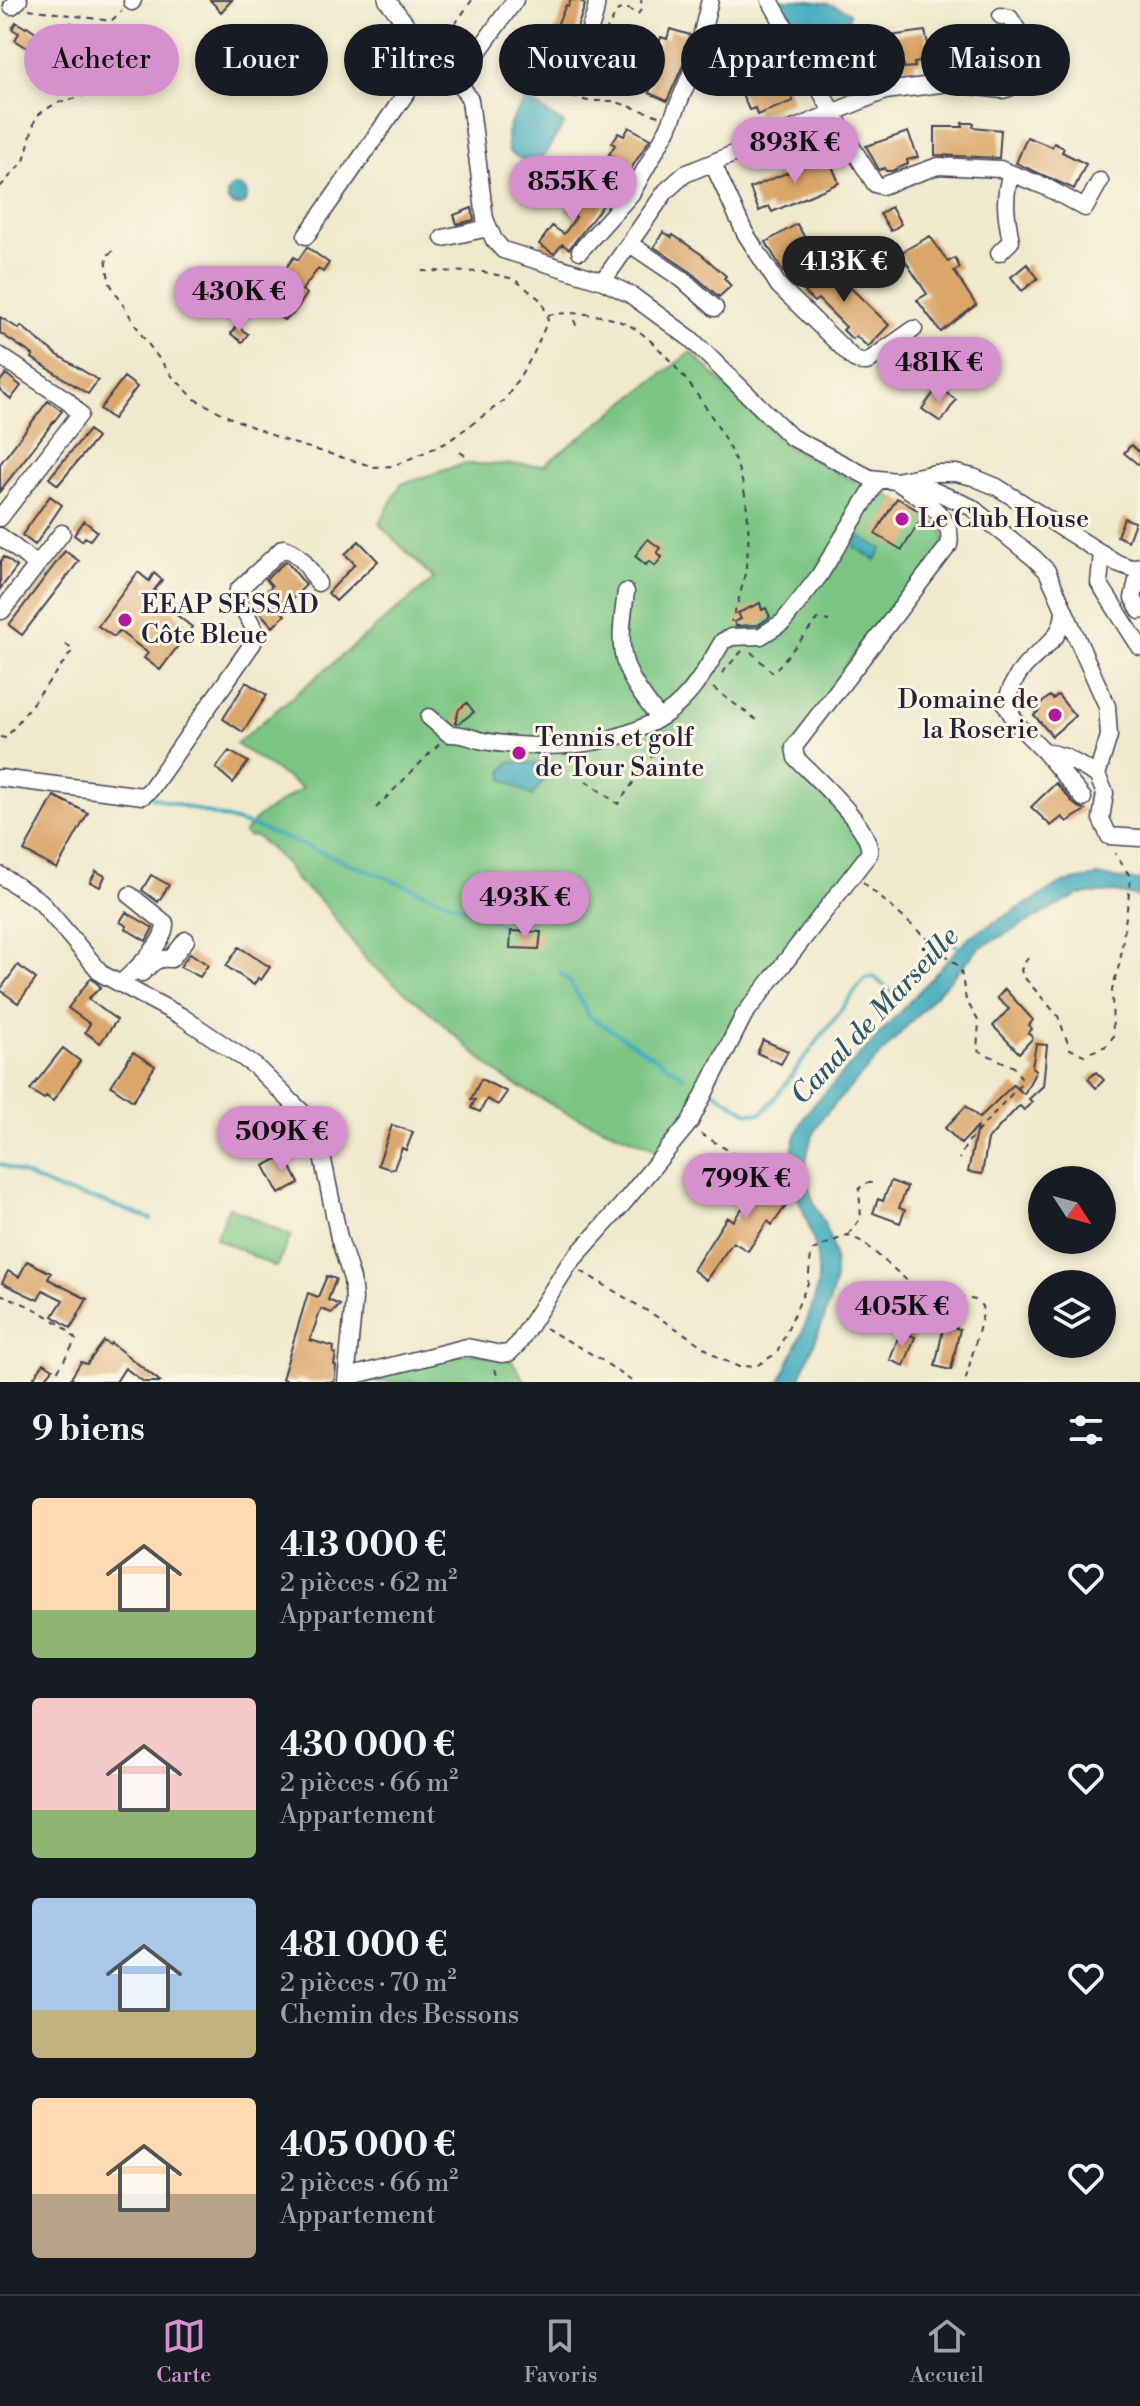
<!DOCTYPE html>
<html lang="fr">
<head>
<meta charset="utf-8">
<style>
  :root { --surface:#171b24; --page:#242831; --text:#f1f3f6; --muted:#9ea1a6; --line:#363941; --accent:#d690ce }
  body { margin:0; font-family:"Libre Bodoni",serif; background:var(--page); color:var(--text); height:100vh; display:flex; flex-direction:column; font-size:30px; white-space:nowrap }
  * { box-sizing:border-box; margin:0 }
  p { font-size:26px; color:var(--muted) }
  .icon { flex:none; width:44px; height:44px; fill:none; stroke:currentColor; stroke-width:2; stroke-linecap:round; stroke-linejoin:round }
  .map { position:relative; height:1382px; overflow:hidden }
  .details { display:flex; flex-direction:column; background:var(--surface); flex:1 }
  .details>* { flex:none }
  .top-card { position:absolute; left:24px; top:24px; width:1092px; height:72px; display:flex; gap:16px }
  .needle { width:52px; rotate:126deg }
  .buttons { position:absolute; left:1028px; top:1166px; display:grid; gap:16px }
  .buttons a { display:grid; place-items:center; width:88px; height:88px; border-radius:50%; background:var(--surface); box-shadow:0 4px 12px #0003; font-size:40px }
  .price { position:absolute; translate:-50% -68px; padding:0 18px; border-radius:28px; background:var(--accent); color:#111; font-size:26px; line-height:52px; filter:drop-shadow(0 2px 4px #0008) }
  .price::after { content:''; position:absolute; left:50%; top:48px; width:24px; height:18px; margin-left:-12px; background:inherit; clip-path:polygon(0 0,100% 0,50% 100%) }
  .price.selected { background:#222; color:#fff }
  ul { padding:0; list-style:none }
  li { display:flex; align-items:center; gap:24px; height:200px; padding:0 32px }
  li span { display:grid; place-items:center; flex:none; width:224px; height:160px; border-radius:8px; color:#555 }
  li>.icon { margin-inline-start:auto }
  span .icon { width:96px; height:96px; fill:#fffc; stroke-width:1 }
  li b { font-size:34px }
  h2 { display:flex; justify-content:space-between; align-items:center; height:96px; padding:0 32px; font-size:34px }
  .chip { padding:0 28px; border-radius:36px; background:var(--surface); box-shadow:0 4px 12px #0003; font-size:28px; line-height:72px }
  .chip.selected { background:var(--accent); color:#111 }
  .tab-bar { display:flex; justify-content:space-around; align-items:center; height:112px; border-top:2px solid var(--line); background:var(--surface); font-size:22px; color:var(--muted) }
  .tab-bar a { display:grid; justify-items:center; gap:4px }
  .tab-bar .selected { color:var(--accent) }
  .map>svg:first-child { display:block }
</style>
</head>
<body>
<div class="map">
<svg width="1140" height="1382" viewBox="0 0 1140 1382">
  <rect width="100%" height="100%" fill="#fcf5e5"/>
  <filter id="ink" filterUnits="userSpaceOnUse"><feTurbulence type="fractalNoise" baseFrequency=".0125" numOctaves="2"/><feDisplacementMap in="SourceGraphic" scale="16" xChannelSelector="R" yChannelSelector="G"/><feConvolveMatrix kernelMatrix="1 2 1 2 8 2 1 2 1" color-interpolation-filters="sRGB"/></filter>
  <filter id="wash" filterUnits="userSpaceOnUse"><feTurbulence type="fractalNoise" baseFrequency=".006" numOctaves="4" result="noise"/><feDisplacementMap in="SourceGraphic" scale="32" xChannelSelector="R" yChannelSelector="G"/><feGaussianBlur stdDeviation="1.8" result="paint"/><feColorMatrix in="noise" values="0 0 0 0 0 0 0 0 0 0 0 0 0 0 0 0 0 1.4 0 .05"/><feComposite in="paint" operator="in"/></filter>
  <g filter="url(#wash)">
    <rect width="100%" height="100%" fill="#f0e9cd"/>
    <!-- green -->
    <path fill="#7bc684" stroke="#4e7460" stroke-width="2" d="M691,352L785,445L862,485L863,492L880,491L929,517L928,521L936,524L940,521L947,544L862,651L856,652L843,668L844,677L789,750L857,828L866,852L802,935L691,1116L662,1151L567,1113L507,1080L490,1067L432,1014L367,961L324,904L297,881L285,863L256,836L249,837L244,833L258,817L302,788L236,744L434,579L379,524L401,484L464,464L544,465Z
      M229,1207L291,1236L276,1267L215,1238Z
      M467,1352L512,1361L526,1382H354Z"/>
    <!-- water -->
    <path fill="#3eabbd" stroke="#30667c" stroke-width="2" d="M777,0C798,0 833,0 850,13L845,33L808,46Z
      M526,99L564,124L539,163L529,164L509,152C502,127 513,119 526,99Z
      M227 196a10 10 0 1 1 20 0a10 10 0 1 1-20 0Z
      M860,536L882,549L876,560L854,547Z
      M510,762L540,764L548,770L547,776L532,796L503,779L502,772Z
      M1097,876L1140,881V897L1114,892L1078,895L979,948L822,1118C778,1192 839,1211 835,1277C833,1306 809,1353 798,1382H780C791,1355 818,1305 818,1277C820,1209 764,1183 808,1111L970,936L1063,883Z"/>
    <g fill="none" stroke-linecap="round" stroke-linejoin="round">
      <!-- stream -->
      <path stroke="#3eabbd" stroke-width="4" d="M152,797L259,828L492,919L501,926
        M560,973L571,983L589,1016L684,1076
        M712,1090L746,1112L760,1114L768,1107L865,978L874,977L892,992L901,993L946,944L952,942L962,950
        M0,1164L61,1191L98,1200L151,1219"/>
    </g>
    <g id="blocks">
      <!-- building -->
      <path fill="#daa66a" d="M210,0H232L221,12Z
        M571,0H580L585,5L561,74V82L543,78L545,68L543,67L553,34L566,5L568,6Z
        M16,22L26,28L27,26L44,38L39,47L32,42L29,49L15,40L19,33L12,29Z
        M952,28L998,34L994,67L964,63L965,58L948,56Z
        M670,29L690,35L684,63L667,101L649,93L652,82L648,80L661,37L667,39Z
        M925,31L931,57L920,59L921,62L914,63L915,67L904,68V65L898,66L897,62L886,64L882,37Z
        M857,42L869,66L858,70L860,73L854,76L855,79L845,83L844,80L839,82L837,79L828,82L817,58Z
        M782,73L793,101L757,115L755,108L749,110L740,89Z
        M962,123H974L973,127L1001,130L999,158L935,155V127H963Z
        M629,127L650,139L625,178L607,166L613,157L609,154L615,145L612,143L618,133L624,136Z
        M908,132L918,157L907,160L908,164L892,171H886L885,168L879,170L866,146Z
        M1027,137L1052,147L1054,143L1064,148L1062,152L1086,164L1074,189L1016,163Z
        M828,156L839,183L772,212L769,206L759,211L750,188Z
        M590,193L604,204L569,249L562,244L554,254L539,244L552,226L564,234L576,217L565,210L574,197L583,203Z
        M891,207L901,224L891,231L880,214Z
        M472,208L474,220L457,224L454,215Z
        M797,224L814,254L783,272L766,242Z
        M663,232L672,237L673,235L701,254L726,276L724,278L731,286L719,297L688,270L654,247Z
        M930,236L948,262L955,258L960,268L954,271L976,305L941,332L917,300L927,294L900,253Z
        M307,247L329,263L323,272L318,269L302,290L307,294L293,314L284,320L266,307L287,275L283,272L294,257L298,260Z
        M822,260L889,325L868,347L856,336L852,339L843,330L846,327L818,299L814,302L805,293L808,290L801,282Z
        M1027,264L1038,278L1022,291L1011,277Z
        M0,317L19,329L21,326L56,354L98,380L88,394L32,358L33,355L0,333Z
        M236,326L248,334L242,342L231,334Z
        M6,374L21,386L11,399L0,390V381Z
        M124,377L137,387L113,419L100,409Z
        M938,387L956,400L941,422L922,409Z
        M48,401L62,411L0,491V464Z
        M89,430L97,438L58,485L49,478Z
        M1131,445L1140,453V466L1124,453Z
        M50,496L62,505L35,545L22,535Z
        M897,498L924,514L902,550L875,534Z
        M1124,518L1135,522L1128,541L1117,536Z
        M84,521L97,531L90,540L85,537L82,541L74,535Z
        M648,539L660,548L657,552L662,557L655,566L649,561L646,565L635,556Z
        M359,541L378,561L336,601L328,593L355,564L345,554Z
        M65,551L79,561L22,635L9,625Z
        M4,557L17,567L0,589V562Z
        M286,561L306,585L281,611L285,615L273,627L253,605L272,586L266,579Z
        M138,572L149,581L154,573L162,580L154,590L176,608L173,612L192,627L160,670L144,658L148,653L119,631L114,637L98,626Z
        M760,603L762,610L766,608L770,617L758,625L736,626L734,622L741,619L738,613Z
        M246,682L267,695L243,732L223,719Z
        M1058,695L1075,716L1052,736L1034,715L1040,710L1037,707L1050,696L1053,699Z
        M467,703L474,712L459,723H455L459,709Z
        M229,751L248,762L233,783L216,768Z
        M1056,783L1075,805L1085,810L1067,822L1062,817L1051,826L1031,807Z
        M54,796L88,813L57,869L24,851Z
        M96,871L105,876L100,887L90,882Z
        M151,875L169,885L158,902L142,890Z
        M126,912L153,928L146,941L126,929L127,926L120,922Z
        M511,931L541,932L539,949L510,948Z
        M239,947L270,967L261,980L258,978L254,985L226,966Z
        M190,953L208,965L200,977L180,967Z
        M18,965L36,979L18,1003L0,990Z
        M91,978L101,987L88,999L117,1020L100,1043L85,1032L90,1024L68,1008Z
        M1005,989L1033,1020L1029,1025L1032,1029L1028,1033L1033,1038L1019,1053L993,1026L1009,1009L997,998Z
        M763,1040L788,1051L781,1064L757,1053Z
        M1036,1044L1047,1045L1043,1086L1029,1099L1032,1102L1024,1110L1020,1106L1017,1108L988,1139L982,1174L968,1172L977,1127L961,1144L945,1128L966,1106L979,1118L1013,1085L1024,1094L1036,1071L1032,1067Z
        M63,1048L80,1061L53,1101L46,1096L44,1099L30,1090Z
        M133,1052L155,1066L133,1101L111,1086Z
        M1096,1072L1104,1080L1096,1088L1088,1079Z
        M481,1079L507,1092L498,1105L487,1099L480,1112L471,1108L475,1100L471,1099Z
        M392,1125L413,1132L406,1150L402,1148L394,1168L390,1169L378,1165Z
        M285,1155L299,1183L279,1194L264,1166Z
        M767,1157L776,1163L771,1171L776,1173L771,1181L781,1187L776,1194L788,1203L772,1225L768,1221L748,1251L733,1242L706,1280L693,1270L727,1217L733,1221L748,1200L751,1202L762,1185L752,1178Z
        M891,1181L907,1187L899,1208L905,1210L900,1223L873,1213L878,1199L883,1201Z
        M27,1261L51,1273L48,1279L87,1299L71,1328L53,1316L63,1300L43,1290L38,1300L2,1283L8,1271L19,1277Z
        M327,1276L336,1279L328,1300L340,1305L332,1313L321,1309L310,1340L334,1347L333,1353L336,1354L334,1365L336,1366L334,1382H310L297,1379L296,1382H292L282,1379L308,1293L318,1297Z
        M945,1321L955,1323L954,1328L960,1329L951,1370L935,1366Z
        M906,1333L915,1337L904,1366L890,1360L899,1335L904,1338Z
        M104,1341L110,1345L111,1343L161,1382H144L125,1368L116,1382H77L71,1378L81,1362L87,1364Z
        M44,1363L53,1369L42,1382L34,1377Z"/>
    </g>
  </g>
  <g filter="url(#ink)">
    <use href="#blocks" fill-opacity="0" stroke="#414051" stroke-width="2"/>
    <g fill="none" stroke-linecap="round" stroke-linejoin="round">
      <!-- minor casing -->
      <g stroke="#414051" stroke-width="19">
        <path id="minor" d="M387,0L422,45L458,80L470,100L485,219L494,240L503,250L603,281L631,295L691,339L791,437L870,478L896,481L935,473H956L973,477L997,487L1117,563L1131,568L1140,566
          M770,0L850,144L875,184L882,186L938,166L1000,169L1046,187L1085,208L1100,181
          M132,2L133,0
          M12,6L19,0
          M571,78C576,62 600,12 596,0
          M458,80L515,0
          M713,164L745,233L779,286L854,359L861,362H867L914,329
          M306,236L433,55
          M443,238L488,228
          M630,244L682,279L715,308
          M580,251L631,194L668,129L694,66L710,0
          M999,253L1011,241C1006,216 1003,197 1011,173
          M603,281L666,191L685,174L885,91L948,83L1002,90L1009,88L1018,31L1010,18L1001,16
          M0,356L67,400L80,414L0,518
          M907,479L971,507L1034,558L1047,571L1107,706L1109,736L1097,775L1105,793L1101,819L1109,836L1140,838
          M0,536L37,565L62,533
          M1102,553L1099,583L1140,647
          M1140,567L1133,598L1140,611
          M626,592C617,657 619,666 659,718
          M2,611L37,565
          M1064,611C1063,639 1042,647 1025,666C1015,677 1009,690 1006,705L1017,724L1043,750L1083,798
          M429,717L449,734C461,733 469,737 479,740C492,743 504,744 516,745C575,749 649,741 689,693C702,678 712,659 723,641L732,637L761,636L783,622L819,576L878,480
          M1045,751L1065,757L1097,775
          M0,778L143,796L150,790L253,643C260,622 236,610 238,590L283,548C300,551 309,570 318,583
          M0,875L40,901L102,974L181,1016L255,1066L307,1117L318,1136L339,1238L352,1279L354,1299L346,1382
          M142,973C152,963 157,957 171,959L186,940
          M120,984C134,971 166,943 165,923L130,895
          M347,1377L467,1347L501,1354L509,1353L518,1344L569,1264L621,1206L690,1122L744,1015L869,854C874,829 814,777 796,758L794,747L949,545C955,514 917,497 896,481"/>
      </g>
      <!-- path -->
      <path stroke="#414051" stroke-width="2" stroke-dasharray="6 6" stroke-linecap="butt" d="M29,9L111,21L122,11
        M605,33L618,10L626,8L638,14L642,8L641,0
        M441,44L472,0
        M567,90L565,95L588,101H613L659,116
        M0,187L24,161L36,116L56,103L81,97L99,72C86,52 64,41 73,16
        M113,251L106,256L109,282L143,337L172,376L195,399L231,418L289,442L375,467L393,466L446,443L505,400L533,355L548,320L542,301L514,279L484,272L419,271
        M548,315C574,310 615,315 637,330C677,358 736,442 744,490C753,537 748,577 731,622
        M574,320L578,330
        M460,452L466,456
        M751,652L773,673L818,619L829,621
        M722,673L742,651
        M713,688L758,721
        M0,737L6,738L73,650L62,641
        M586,781L618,804L672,728
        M376,808L440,743
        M863,882L957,965L961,971L966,1000L979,1022L977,1050L1014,1067L1022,1079L1019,1086L967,1143L959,1159
        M1028,957L1021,970L1023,976L1058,1016L1070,1049L1084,1055L1106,1046L1113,1037L1112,990L1120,962L1131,878L1115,853
        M701,1134L753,1165
        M848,1235L861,1218L859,1189L864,1183H874
        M581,1271L682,1332L719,1358L739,1367L756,1366L777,1353L808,1283L811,1254L813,1250L847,1235L863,1242L910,1283L975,1300L982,1306L983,1314L965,1382
        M0,1294C26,1304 59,1318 76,1340L51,1382
        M545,1328L597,1357L633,1382
        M495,1369L499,1382"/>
      <!-- minor -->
      <use href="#minor" stroke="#fff" stroke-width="16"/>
    </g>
  </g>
  <!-- markers -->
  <g fill="#b5179e" stroke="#fcf5e5" stroke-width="3">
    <circle cx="902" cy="519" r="8"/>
    <circle cx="125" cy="620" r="8"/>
    <circle cx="1055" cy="715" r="8"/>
    <circle cx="519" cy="753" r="8"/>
  </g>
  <g text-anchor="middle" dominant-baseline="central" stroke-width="6" stroke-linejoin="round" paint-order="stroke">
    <!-- poi labels -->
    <g font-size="26" fill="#22223b" stroke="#fcf5e5" text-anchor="start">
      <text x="918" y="519">Le Club House</text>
      <text x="141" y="605">EEAP SESSAD<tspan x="141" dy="30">Côte Bleue</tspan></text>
      <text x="1039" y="700" text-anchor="end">Domaine de<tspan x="1039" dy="30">la Roserie</tspan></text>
      <text x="535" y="738">Tennis et golf<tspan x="535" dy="30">de Tour Sainte</tspan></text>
    </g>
    <!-- water labels -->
    <g font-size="28" font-style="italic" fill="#2d596f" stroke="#fcf5e5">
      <text transform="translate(875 1016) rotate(-47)">Canal de Marseille</text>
    </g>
  </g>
</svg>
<div class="buttons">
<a><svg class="needle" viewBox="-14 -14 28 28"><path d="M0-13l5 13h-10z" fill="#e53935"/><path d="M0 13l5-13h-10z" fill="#9ea1a6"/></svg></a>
<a><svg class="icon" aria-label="layers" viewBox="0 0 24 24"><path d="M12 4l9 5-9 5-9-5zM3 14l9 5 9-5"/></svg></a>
</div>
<b class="price" style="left:795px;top:185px">893K €</b>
<b class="price" style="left:573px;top:224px">855K €</b>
<b class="price selected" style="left:844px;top:304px">413K €</b>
<b class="price" style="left:239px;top:334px">430K €</b>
<b class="price" style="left:939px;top:405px">481K €</b>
<b class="price" style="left:525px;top:940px">493K €</b>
<b class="price" style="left:282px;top:1174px">509K €</b>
<b class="price" style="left:746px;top:1221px">799K €</b>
<b class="price" style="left:902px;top:1349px">405K €</b>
<div class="top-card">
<a class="chip selected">Acheter</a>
<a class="chip">Louer</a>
<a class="chip">Filtres</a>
<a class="chip">Nouveau</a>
<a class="chip">Appartement</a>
<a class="chip">Maison</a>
</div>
</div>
<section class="details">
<h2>9 biens<svg class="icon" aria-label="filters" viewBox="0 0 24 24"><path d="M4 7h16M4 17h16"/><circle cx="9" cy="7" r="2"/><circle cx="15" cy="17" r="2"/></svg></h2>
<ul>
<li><span style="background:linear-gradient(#ffd9b3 70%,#8fb573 0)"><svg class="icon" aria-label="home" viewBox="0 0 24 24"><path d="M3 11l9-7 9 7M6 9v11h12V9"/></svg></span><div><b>413 000 €</b><p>2 pièces · 62 m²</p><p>Appartement</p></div><svg class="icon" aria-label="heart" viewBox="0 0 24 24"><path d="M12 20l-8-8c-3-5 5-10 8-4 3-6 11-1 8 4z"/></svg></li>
<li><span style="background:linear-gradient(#f6c9c9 70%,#8fb573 0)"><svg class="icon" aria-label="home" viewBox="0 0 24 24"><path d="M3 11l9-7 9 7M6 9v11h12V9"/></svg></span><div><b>430 000 €</b><p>2 pièces · 66 m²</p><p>Appartement</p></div><svg class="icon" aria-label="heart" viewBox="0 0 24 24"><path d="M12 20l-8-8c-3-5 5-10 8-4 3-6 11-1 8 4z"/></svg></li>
<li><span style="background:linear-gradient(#a9c7e8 70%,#c2b280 0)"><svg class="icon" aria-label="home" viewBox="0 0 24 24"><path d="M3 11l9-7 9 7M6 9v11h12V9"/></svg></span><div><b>481 000 €</b><p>2 pièces · 70 m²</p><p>Chemin des Bessons</p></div><svg class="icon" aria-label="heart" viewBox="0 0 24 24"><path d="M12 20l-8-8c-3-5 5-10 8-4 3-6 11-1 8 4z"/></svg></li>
<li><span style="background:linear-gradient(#ffd9b3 60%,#b9a48a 0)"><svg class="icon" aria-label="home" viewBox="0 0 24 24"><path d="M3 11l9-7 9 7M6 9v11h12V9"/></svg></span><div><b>405 000 €</b><p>2 pièces · 66 m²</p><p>Appartement</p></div><svg class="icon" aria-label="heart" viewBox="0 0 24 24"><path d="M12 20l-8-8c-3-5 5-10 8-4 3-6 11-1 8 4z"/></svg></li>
</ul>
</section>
<nav class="tab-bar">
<a class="selected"><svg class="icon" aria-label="map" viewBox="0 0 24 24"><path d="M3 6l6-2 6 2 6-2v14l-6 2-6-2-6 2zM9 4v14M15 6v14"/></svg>Carte</a>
<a><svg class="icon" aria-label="saved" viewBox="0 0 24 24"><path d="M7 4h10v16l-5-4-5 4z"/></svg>Favoris</a>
<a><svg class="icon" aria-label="home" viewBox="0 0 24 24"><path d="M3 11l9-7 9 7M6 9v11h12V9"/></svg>Accueil</a>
</nav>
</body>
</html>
